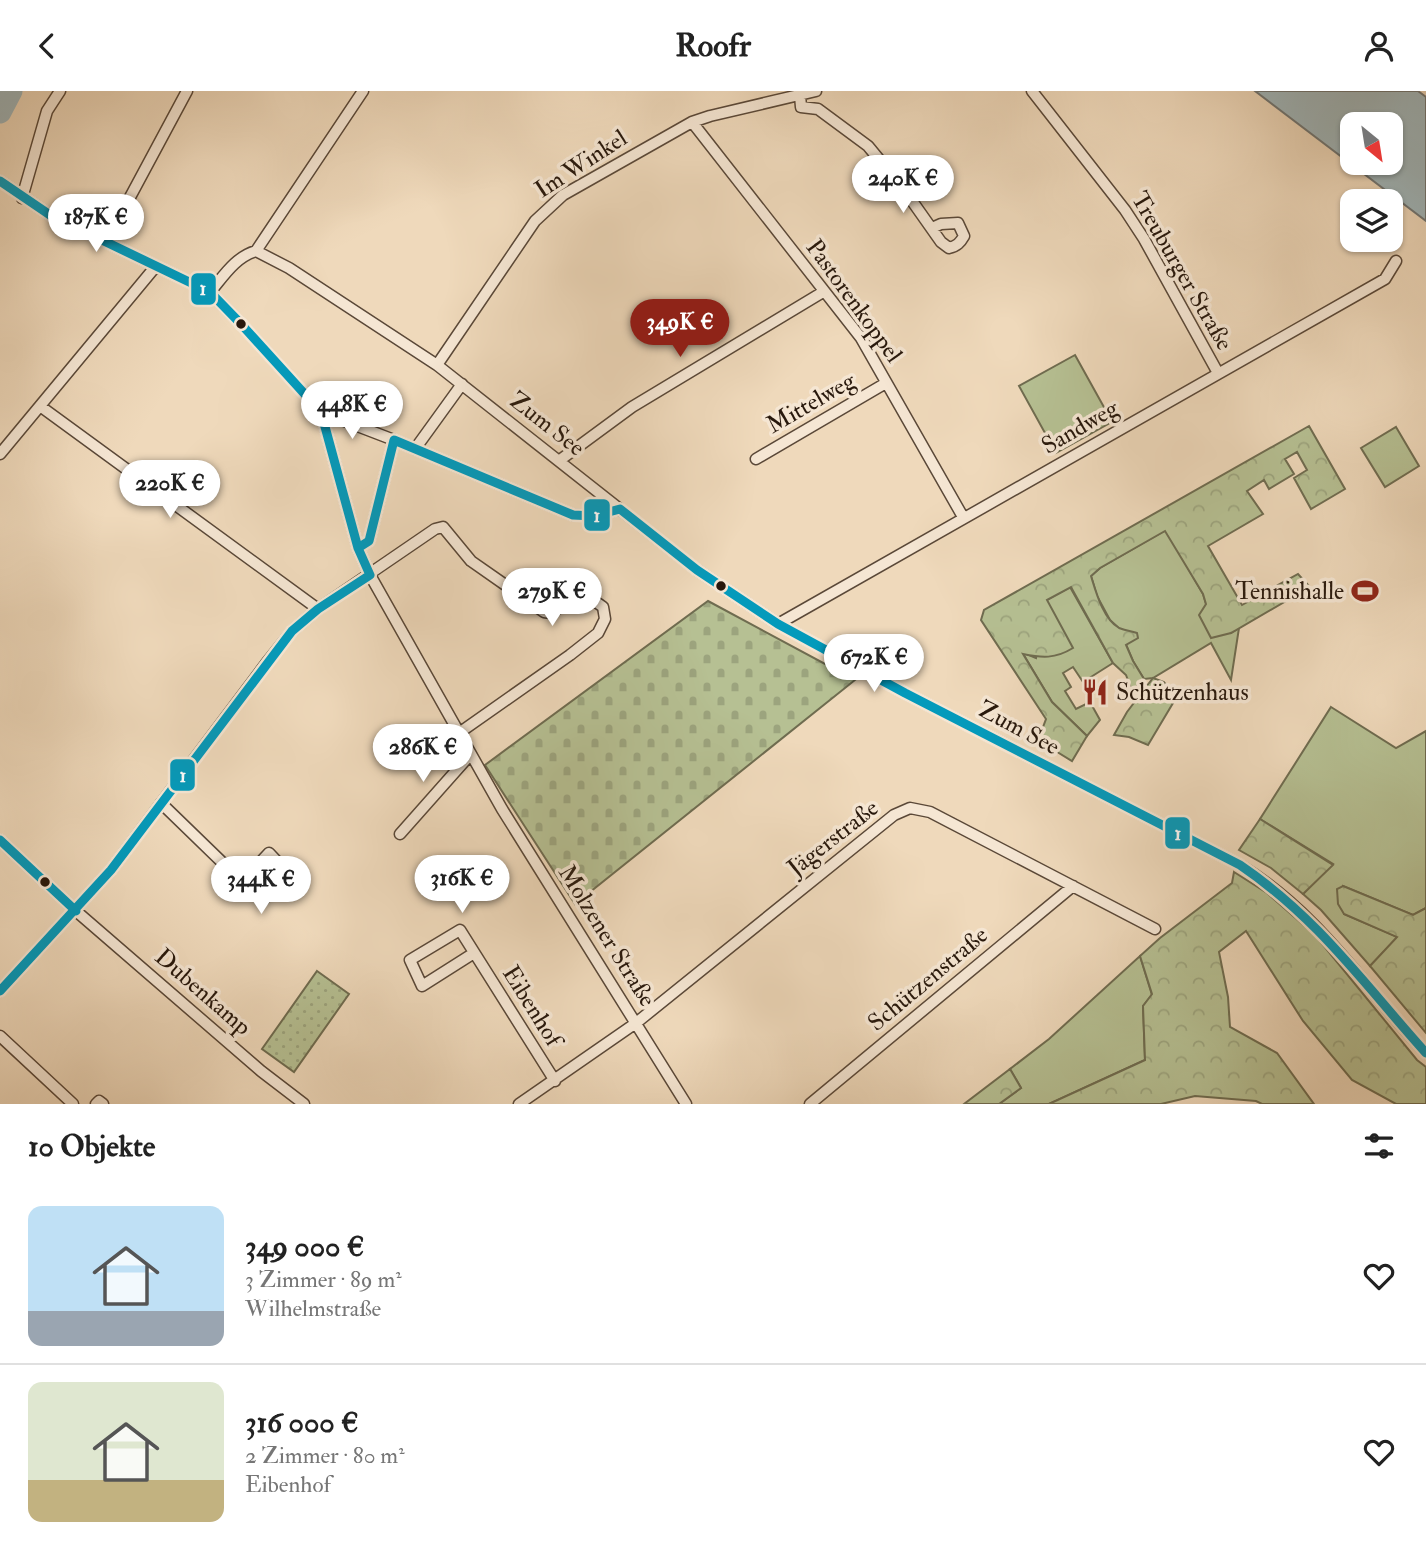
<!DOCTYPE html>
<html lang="de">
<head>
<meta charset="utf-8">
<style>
  :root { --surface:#fff; --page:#f6f6f6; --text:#222; --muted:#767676; --line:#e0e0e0; --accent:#8f2418 }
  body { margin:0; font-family:"IM FELL Double Pica",serif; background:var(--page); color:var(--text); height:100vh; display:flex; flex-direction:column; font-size:26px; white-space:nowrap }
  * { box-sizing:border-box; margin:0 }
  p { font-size:23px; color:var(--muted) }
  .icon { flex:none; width:38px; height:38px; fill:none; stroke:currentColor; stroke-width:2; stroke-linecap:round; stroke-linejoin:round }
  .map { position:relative; height:1013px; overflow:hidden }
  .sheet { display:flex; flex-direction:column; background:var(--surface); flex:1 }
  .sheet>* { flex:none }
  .needle { width:46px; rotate:150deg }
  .tools { position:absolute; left:1340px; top:21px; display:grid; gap:14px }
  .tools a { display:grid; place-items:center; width:63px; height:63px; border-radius:14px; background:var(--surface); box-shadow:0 2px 5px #0004; font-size:35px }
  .price { position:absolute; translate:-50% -60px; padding:0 16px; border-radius:24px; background:#fff; color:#222; font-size:23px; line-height:46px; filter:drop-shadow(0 2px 4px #0008) }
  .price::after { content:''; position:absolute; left:50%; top:42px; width:21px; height:16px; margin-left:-10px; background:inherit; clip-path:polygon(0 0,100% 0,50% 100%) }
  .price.active { background:var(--accent); color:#fff }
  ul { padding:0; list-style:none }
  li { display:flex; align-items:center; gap:21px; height:175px; padding:0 28px }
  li+li { border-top:2px solid var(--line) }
  li span { display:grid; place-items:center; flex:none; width:196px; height:140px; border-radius:14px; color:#555 }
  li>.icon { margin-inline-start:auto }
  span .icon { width:84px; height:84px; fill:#fffc; stroke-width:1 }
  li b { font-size:30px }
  h2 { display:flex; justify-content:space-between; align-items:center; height:84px; padding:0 28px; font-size:30px }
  header { display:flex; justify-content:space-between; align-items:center; height:91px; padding:0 28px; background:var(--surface); font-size:32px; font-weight:700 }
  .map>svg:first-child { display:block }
</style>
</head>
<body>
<header><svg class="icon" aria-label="back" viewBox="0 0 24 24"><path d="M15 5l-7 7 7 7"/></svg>Roofr<svg class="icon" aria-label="person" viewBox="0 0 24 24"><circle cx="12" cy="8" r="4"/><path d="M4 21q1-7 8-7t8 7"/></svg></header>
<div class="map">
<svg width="1426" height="1013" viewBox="0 0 1426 1013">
  <defs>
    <pattern id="forest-crowns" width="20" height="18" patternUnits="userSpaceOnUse" patternTransform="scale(1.75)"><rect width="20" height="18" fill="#b6c093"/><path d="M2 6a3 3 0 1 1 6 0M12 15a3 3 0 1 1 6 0" fill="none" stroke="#9ca47e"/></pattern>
    <pattern id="cemetery-stones" width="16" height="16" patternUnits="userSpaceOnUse" patternTransform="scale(1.75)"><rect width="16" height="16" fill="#b6c093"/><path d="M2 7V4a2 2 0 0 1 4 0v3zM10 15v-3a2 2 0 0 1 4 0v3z" fill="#9ca47e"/></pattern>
    <pattern id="park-dots" width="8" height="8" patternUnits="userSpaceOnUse" patternTransform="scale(1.75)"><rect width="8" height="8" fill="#b6c093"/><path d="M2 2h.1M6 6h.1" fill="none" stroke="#9ca47e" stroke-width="1.8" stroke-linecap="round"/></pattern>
  </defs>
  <rect width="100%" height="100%" fill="#efd9bb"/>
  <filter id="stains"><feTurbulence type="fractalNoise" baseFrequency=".00286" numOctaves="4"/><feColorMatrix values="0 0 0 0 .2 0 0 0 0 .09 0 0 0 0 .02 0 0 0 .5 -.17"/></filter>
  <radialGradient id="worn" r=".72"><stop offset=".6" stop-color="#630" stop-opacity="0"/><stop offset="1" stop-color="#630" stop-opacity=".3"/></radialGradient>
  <!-- green -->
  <path fill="#b6c093" stroke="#6f6c50" stroke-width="2" d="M1075,264L1110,327V332L1056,362L1019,295Z
    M1396,336L1419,375L1385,396L1361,357Z
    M1166,439L1203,503L1206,513L1231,542L1239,537L1231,589L1211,552L1153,587L1144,588L1133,570L1119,537L1110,529L1097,505L1091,485L1100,477Z
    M1070,496L1113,572L1083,591L1073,576L1063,582L1071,596L1065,600L1076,618L1090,611L1100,629L1087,645L1052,611L1022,561L1036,567L1046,509Z
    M1331,616L1396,657L1426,640V817L1413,824L1343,795L1344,823L1398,846L1370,875L1321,819L1303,803L1333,773L1260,728Z
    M1140,865L1152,904L1143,915L1145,969L1049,1013H999L1021,997L1010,978L1049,948Z"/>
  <!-- forest -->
  <path fill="url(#forest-crowns)" stroke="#6f6c50" stroke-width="2" d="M1309,335L1345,398L1311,418L1294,387L1307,379L1297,361L1285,368L1294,383L1269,398L1264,389L1247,400L1263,423L1208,455L1242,514L1298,483L1310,496L1231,542L1211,547L1199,524L1206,513L1203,503L1165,440L1100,477L1091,485C1096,501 1103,528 1119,537C1124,539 1131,540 1137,542L1138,547L1126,554L1133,570L1144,588L1132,600L1126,584L1113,572L1071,496L1047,509L1073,557C1055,568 1042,567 1023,563L1052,611L1087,645L1072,670L1041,651L1040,644L1046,628L981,529L984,519Z
    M1153,587L1164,591L1176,607L1148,654L1129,646L1114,644L1127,621Z
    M1260,728L1333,774L1303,803L1271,777L1239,759Z
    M1234,781L1267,802L1315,844L1417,969L1426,976V1013H1396L1352,989L1303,930L1246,840L1219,861L1228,906L1230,936L1277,962L1314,1013H1262L1256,1010L1195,1005L1161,1013H1049L1145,969L1143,915L1152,903L1140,865L1160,847L1232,792Z
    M1343,795L1413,824L1426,817V942L1370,875L1397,846L1344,823L1338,813L1337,798Z
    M1010,978L1021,997L999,1013H964Z"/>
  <!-- cemetery -->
  <path fill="url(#cemetery-stones)" stroke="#6f6c50" stroke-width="2" d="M708,510L855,589L575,813L485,674Z"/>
  <!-- park -->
  <path fill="url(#park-dots)" stroke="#6f6c50" stroke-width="2" d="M317,880L349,903L294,981L262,958Z"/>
  <!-- water -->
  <path fill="#a0b7bc" stroke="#707776" stroke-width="2" fill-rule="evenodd" d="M1255,0H1418L1426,6V130ZM1353,33H1391V72H1353Z"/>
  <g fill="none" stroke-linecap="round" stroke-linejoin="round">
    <!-- river -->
    <path stroke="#a0b7bc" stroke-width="23" d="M0,21L11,0"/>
    <!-- street casing -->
    <g stroke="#5a4838" stroke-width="13">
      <path id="street" d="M1032,0L1125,119L1144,148L1218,282
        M800,4L801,16L818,18L868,55L905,100L941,151L949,157C957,155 960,152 964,145L958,132L941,133L932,137
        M692,31L861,247L963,426
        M0,90L50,124L210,201L241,233L321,321L358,457L370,484L502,718L686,1013
        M22,107L47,20L60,0
        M106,151L187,0
        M256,160L289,177L437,274L697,479L778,533L905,602L1240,774C1321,824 1363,895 1426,962
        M256,160L363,0
        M210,201C223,186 235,166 256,160
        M437,274L535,130L563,104L692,31L710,25L816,0
        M40,315L318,518
        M321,321L394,349L573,424L594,425L620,418
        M415,358L462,293
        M0,363L156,175
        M756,368L886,292
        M560,369L632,316L823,201
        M358,457L369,450L394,349
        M778,533L1385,188L1396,170
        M161,712L262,810L287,781L269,762L242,791
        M400,743L470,664
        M0,749L76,820L261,980L304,1013
        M474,862L422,895L410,869L460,839L555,990
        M0,900L111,779L268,570L292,540L318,518L435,438L443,436L471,470L544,521L551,522C574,509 573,494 603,516L605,528L598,542L570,564L459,642
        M0,945L73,1013
        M96,1013L99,1010L103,1013
        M519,1013L636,932L894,724L910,717L930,721L1155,838
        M810,1013L1073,795"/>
    </g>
    <!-- street -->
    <use href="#street" stroke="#f5e6d3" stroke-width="10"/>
    <!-- bus-1 casing -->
    <g stroke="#f5e6d3" stroke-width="14">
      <path id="bus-1" d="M0,90L50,124L210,201L241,233L321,321L358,457L370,484L318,518L292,540L111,779L0,900
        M358,457L369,450L394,349L573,424L594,425L620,418L697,479L778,533L905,602L1240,774C1318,827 1364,893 1426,962
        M0,749L76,820"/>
    </g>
    <!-- bus-1 -->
    <use href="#bus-1" stroke="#049abb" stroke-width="9"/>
  </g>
  <!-- icons -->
  <defs>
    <g id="stadium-bare" transform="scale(2.1)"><path d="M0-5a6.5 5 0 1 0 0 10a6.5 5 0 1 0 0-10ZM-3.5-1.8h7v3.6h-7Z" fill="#8f2418" stroke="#f5e6d3" stroke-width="2.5" paint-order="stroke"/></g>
    <g id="restaurant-bare" transform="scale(2.1)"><path d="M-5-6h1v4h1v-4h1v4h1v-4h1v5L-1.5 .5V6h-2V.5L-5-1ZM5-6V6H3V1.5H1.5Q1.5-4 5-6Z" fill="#8f2418" stroke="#f5e6d3" stroke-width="2.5" paint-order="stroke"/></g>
  </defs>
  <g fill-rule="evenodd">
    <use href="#stadium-bare" x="1365" y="500"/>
    <use href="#restaurant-bare" x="1095" y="601"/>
  </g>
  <!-- markers -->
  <g fill="#28180c" stroke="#f5e6d3" stroke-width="2.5">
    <circle cx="241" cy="233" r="6"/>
    <circle cx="721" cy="495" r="6"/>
    <circle cx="45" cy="791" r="6"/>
  </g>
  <g text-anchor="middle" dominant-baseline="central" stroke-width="7" stroke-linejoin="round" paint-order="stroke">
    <!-- street labels -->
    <g font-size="24" fill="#28180c" stroke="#f5e6d3">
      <text transform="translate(581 73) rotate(-33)">Im Winkel</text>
      <text transform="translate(1182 180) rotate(60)">Treuburger Straße</text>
      <text transform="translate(854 210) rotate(54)">Pastorenkoppel</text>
      <text transform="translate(811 312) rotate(-30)">Mittelweg</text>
      <text transform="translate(547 333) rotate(38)">Zum See</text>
      <text transform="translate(1080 336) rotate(-30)">Sandweg</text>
      <text transform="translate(1019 637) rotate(28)">Zum See</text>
      <text transform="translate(833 747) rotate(-38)">Jägerstraße</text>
      <text transform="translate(607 845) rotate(58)">Molzener Straße</text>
      <text transform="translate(928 888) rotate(-40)">Schützenstraße</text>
      <text transform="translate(203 901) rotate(41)">Dubenkamp</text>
      <text transform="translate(532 915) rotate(58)">Eibenhof</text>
    </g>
    <!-- poi labels -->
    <g font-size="24" fill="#28180c" stroke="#f5e6d3" text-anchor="end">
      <text x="1344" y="500">Tennishalle</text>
      <text x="1116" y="601" text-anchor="start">Schützenhaus</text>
    </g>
  </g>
  <g stroke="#f5e6d3" stroke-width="2.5">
    <rect x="190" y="181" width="27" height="34" rx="7" fill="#049abb"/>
    <rect x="583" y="407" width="28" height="34" rx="7" fill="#049abb"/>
    <rect x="169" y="667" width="27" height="34" rx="7" fill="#049abb"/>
    <rect x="1164" y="725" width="27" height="34" rx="7" fill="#049abb"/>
  </g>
  <g font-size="19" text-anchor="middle" font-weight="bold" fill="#fff">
    <text x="203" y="204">1</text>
    <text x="597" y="431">1</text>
    <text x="183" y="691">1</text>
    <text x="1178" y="749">1</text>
  </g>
  <rect width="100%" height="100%" filter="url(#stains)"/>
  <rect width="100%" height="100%" fill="url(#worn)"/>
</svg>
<div class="tools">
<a><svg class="needle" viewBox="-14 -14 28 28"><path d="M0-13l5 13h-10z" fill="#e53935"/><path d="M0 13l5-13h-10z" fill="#767676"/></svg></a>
<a><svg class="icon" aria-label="layers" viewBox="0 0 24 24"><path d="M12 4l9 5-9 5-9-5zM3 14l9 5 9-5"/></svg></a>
</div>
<b class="price" style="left:903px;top:124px">240K €</b>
<b class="price" style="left:96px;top:163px">187K €</b>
<b class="price active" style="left:680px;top:268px">349K €</b>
<b class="price" style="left:352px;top:350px">448K €</b>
<b class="price" style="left:170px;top:429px">220K €</b>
<b class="price" style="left:552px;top:537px">279K €</b>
<b class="price" style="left:874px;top:603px">672K €</b>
<b class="price" style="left:423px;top:693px">286K €</b>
<b class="price" style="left:462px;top:824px">316K €</b>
<b class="price" style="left:261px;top:825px">344K €</b>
</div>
<section class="sheet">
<h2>10 Objekte<svg class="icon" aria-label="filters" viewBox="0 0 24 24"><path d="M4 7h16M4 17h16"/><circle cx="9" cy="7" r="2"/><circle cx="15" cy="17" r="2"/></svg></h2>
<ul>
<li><span style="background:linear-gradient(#bfe0f5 75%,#9aa5b1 0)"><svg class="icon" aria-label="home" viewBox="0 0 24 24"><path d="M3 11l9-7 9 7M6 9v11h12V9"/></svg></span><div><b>349 000 €</b><p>3 Zimmer · 89 m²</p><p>Wilhelmstraße</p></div><svg class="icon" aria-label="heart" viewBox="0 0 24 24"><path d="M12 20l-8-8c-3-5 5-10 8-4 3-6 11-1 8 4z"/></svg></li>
<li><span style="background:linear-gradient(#dfe7d0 70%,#c2b280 0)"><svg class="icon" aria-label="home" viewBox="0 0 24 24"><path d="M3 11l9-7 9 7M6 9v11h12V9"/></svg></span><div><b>316 000 €</b><p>2 Zimmer · 80 m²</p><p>Eibenhof</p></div><svg class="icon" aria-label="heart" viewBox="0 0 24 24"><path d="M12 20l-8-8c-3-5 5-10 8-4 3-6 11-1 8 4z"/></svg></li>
</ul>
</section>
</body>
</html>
